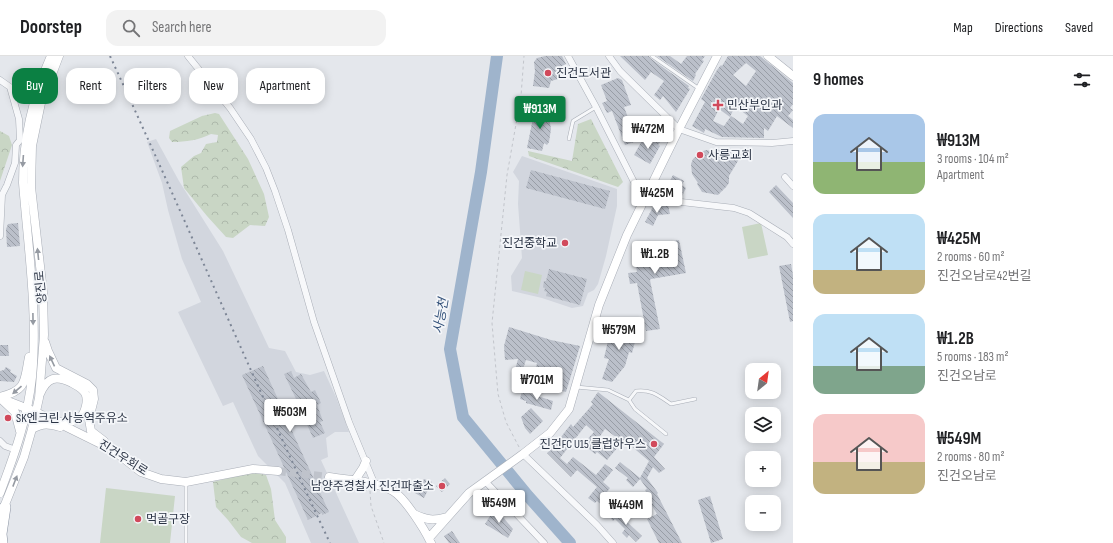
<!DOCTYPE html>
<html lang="en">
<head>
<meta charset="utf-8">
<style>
  :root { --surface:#fff; --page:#f2f2f2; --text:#202124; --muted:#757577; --line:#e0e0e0; --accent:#0b8043 }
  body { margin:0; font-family:"Sofia Sans Condensed","Noto Sans KR",sans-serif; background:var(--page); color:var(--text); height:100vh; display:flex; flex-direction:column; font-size:15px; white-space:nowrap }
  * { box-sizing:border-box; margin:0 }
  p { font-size:13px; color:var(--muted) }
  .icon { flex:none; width:22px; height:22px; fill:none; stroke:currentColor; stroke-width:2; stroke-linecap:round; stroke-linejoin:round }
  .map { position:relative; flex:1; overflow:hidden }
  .drawer { display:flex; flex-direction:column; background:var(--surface); width:320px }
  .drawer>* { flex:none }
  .hud { position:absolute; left:12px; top:12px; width:380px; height:36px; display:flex; gap:8px }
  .needle { width:26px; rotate:29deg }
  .tools { position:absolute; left:745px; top:307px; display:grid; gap:8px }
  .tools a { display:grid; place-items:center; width:36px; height:36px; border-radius:8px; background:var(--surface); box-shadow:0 2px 10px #0003; font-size:20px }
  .price { position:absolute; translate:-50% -34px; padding:0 9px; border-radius:4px; background:#fff; color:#222; font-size:13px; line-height:26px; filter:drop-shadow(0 1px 2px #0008) }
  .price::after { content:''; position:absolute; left:50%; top:24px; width:12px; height:9px; margin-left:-6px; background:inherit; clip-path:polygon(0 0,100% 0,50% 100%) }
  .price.current { background:var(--accent); color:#fff }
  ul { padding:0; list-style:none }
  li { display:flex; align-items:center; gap:12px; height:100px; padding:0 20px }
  li span { display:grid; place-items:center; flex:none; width:112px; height:80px; border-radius:12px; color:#555 }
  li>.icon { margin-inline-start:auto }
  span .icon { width:48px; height:48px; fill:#fffc; stroke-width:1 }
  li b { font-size:17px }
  h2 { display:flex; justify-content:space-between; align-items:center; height:48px; padding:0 20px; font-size:17px }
  .pill { padding:0 14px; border-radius:12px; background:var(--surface); box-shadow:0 2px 10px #0003; font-size:14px; line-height:36px }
  .pill.current { background:var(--accent); color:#fff }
  header { display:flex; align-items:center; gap:24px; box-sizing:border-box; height:56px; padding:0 20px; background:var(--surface); border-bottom:1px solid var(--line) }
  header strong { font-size:19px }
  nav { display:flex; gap:22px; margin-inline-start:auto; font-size:14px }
  .search { width:280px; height:36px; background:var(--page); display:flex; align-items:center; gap:10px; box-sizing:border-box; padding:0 14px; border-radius:12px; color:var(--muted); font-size:15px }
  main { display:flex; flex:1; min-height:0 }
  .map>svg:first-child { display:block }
</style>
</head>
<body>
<header>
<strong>Doorstep</strong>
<div class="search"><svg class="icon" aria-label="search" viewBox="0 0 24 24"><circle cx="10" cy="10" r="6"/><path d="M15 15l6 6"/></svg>Search here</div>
<nav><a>Map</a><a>Directions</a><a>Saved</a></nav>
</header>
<main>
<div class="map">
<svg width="793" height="487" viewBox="0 0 793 487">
  <defs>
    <pattern id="forest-crowns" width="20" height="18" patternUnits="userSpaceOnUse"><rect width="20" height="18" fill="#c9d6c5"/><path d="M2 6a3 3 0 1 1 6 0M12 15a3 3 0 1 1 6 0" fill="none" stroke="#adb8ab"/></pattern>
    <pattern id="building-back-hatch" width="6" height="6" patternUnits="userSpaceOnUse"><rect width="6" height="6" fill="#bbc0ca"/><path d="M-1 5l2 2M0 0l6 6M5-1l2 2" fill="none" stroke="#989da6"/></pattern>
  </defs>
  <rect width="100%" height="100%" fill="#e4e7ec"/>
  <!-- built -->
  <path fill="#d2d6de" d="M156,83L179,125L223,195L269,292L285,295L296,316L310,319L324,315L336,341L349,376H335L326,382L328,401L321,404L359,487H311L285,427L258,400L233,346L223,350L178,256L201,246L182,203L168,154L162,127L147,86Z
    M522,100L617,133V150L606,200L598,228L594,234L588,237L583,250L572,252L542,242L512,235L511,220L522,202L518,148L519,125L513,116Z"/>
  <!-- green -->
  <path fill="#c9d6c5" d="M761,167L768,199L748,203L742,171Z
    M525,215L542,219L538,238L521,234Z
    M106,432L175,440L170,487H100Z"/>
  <!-- forest -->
  <path fill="url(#forest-crowns)" d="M215,57L219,58L248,103L264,138L269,161L265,170L250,169L233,182L226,181L207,160L184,132L181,111L194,100L201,97L206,88L217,86L218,79L211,78C199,84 186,86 172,86L169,82L170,75L202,60Z
    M591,63L623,126L618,131L529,100L528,95L572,105L578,68Z
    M0,75L9,80L12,89L0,125Z
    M252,416L266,419L271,433L275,464L286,481V487H252L241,481L228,464L216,451L213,426Z"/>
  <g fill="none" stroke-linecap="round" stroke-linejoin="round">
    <!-- river -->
    <path stroke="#9fb4cc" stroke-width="12" d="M497,0L481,116L450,293L463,361L528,440L570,487"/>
  </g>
  <!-- building -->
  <path fill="url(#building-back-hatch)" fill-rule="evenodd" d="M545,0H562L566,8L562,10L561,18L558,23L551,25L549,32L533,30L535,15L534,6L537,2Z
    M620,0H649L650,2L689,30L688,32L690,33L676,56L663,40L660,44L654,39L664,25L651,16L645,24Z
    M657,0H670L681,8L687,0H705L702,4L704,5L695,18L696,19L693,25Z
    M728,0H760L793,27V48L790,52L793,54L788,60L793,64V72L777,60L768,75L764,72V82L722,81L705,73L704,77L692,70L705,46L701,43L706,34L717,14L721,9L722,10ZM746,7L756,15L746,30L733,19ZM735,50L748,60L743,68L731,60L724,70L713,65L719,53L730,61Z
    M618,22L622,24L631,49L624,51L637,85L625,89L612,55L607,57L602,47L607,45L601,29Z
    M535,52L550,55L549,61L551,73L549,86L547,89L544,87L542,95L527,92Z
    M644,81L652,85L654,81L661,85L658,89L660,90L650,108L634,99Z
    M717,93L742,98L729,120V127L726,131L718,139L702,136L697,128L698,127L692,118L691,108L693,103L701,96L706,94L715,96Z
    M531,114L610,135L605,153L526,132Z
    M673,119L684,125L682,129L686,132L682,140L678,139L677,141H673L664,136Z
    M776,129L793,147V162L769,136Z
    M668,149L670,158L658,159L653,170L645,166L653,151Z
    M18,167L20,190L7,191L6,173L8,168Z
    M679,184L686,217L651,223L650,224L660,273L646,275L637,227L630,228L628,217L637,216L634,198L637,192Z
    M791,208L793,219V265L790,266L779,210Z
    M549,213L587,223L580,249L546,240L547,236L544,235L545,232L543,231L544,225H546Z
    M626,267L639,271L632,297L629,296L625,310L612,326L602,323L609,303L604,302L610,276L622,280Z
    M509,271L551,284L580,290L566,336L518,322L514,318L518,303L505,304L504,290ZM526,304L537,307L535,317L523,313Z
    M0,289H8L9,300H0Z
    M263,310L282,352L297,345L284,318L291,315L294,322L301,318L311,336L315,334L321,347L317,349L323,365L320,366L325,377L313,382L301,355L286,362L329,456L322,459V457L308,464L242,319Z
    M6,311L11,314L10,316L17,320L14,326L0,325V315L4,314Z
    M522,335L553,345L551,354L526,347V345L520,343Z
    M598,336L664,388L654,401L665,413L659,417L653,411L647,422L658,437L657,438L682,487H659L647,463L657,458L651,448L653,447L645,434L647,433L640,423L633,431L626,424L628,422L615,412L620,406L640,422L649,405L624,384L607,404L597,396L595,398L583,388L594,376L586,369L560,402L567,408L573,401L596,419L605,408L613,414L603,426L610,432L604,440L616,450L610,456L597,445L595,447L588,442L597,431L577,414L571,421L547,397L563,383L561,381L571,368L573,371L593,348L591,346ZM605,373L616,381L605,394L596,386Z
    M531,352L543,365L530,378L525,372L521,361Z
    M445,422L450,428L442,436L436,430Z
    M424,423L432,426L424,442L413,436L417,428L421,430Z
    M710,440L723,483L711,487L698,444Z
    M634,442L640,448L635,454L627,447Z
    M617,453L628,464L626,465L642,480L636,486L629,479L627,482L622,477L625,473L615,463L613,465L609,460Z
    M493,455L502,460L513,473L508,482L485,468Z
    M452,475L460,487H449L444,480Z"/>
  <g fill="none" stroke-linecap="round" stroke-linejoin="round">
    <!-- secondary-tunnel -->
    <path stroke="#bfc3cb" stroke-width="8" stroke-dasharray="8 4" stroke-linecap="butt" d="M278,415L329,421"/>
    <!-- lane casing -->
    <g stroke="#a9aeb7" stroke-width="4">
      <path id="lane" d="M652,0L698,32
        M569,83L573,65L596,51
        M576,331L608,334L629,344L635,353L666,378
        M629,344L636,335C651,333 659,340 671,348L695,343
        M186,427V487"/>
    </g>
    <!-- street casing -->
    <g stroke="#a9aeb7" stroke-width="7">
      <path id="street" d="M188,0L230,52L251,83L266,112L275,135L288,174L314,266L349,366L375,429
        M568,0L596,51L635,128L646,142L734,152L749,157L787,181L793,188
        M609,0L620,15L679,73L716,86L772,87L793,85
        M0,24L10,31L19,63L20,84L16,89L15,107L7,129L2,139L0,180
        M785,121L793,130
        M0,385L5,390L16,394
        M523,398L597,469L613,487
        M485,425L544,487"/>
    </g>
    <!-- secondary casing -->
    <g stroke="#a9aeb7" stroke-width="9">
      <path id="secondary" d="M768,0L793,20
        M45,286L48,295L56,312L87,328L93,334L94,343L89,363L91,375L104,385
        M40,338C47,321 56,319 72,327C77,330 82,332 85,337C89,344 85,358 79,363C74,366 66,366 60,366
        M0,341C27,334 24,326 29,301
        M0,342L36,356L113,394L141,416L161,423L186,426L253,413L278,415
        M2,344L15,356L20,375
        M32,373C44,367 48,368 60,371
        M329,421C350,424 374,425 393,435C405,442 425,474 431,487
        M355,424L363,412L366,405
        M0,437C14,400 28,361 32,321C38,258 28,190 23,127C23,83 33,40 51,0
        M2,456L24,401L32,373L39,342L44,279L43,236L31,131L32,90L41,47L59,0
        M414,458C427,464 433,465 447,461
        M429,482L469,437L523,398L550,377L569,353L599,249L627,179L679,73L717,0"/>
    </g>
    <!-- highway casing -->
    <g stroke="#8b94a3" stroke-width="12">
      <path id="highway" d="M2,487L1,478L5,451"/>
    </g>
    <!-- path -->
    <path stroke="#c2c5cb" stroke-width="1" stroke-dasharray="3 3" stroke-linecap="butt" d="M519,391L506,366L498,338L492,267L507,119L521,40L524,0
      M364,434L370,435L371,450L384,487"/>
    <!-- lane -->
    <use href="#lane" stroke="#f7f8fa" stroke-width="3"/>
    <!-- street -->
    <use href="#street" stroke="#f7f8fa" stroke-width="6"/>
    <!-- secondary -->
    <use href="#secondary" stroke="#fff" stroke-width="8"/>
    <!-- highway -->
    <use href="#highway" stroke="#fff" stroke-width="11"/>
    <!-- rail -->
    <path stroke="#7d8696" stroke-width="2" stroke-dasharray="2 4" stroke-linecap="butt" d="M110,0C185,162 254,326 330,487"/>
  </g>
  <!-- one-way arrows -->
  <defs><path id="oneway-solid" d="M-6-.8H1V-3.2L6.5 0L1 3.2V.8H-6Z"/></defs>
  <g fill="#959aa2">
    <use href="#oneway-solid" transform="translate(23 105) rotate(94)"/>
    <use href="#oneway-solid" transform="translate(38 198) rotate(-96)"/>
    <use href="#oneway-solid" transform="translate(33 263) rotate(89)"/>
    <use href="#oneway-solid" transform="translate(52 305) rotate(-115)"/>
    <use href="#oneway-solid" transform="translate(17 334) rotate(139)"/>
    <use href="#oneway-solid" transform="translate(15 425) rotate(-69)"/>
  </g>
  <!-- markers -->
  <g fill="#d1495b" stroke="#f4f6f9" stroke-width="1.5">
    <circle cx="548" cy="17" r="4"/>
    <path d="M716 43h4v4h4v4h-4v4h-4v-4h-4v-4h4z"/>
    <circle cx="700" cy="99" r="4"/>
    <circle cx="565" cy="187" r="4"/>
    <circle cx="8" cy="362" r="4"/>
    <circle cx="654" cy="388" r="4"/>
    <circle cx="442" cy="430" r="4"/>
    <circle cx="138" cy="463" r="4"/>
  </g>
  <g text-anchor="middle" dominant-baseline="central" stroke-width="3.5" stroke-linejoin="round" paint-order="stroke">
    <!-- poi labels -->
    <g font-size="12" fill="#2b3445" stroke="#f4f6f9" text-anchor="start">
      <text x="556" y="17">진건도서관</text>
      <text x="727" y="49">민산부인과</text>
      <text x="708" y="99">사릉교회</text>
      <text x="557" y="187" text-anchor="end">진건중학교</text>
      <text x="16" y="362">SK엔크린 사능역주유소</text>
      <text x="646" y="388" text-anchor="end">진건FC U15 클럽하우스</text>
      <text x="434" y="430" text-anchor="end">남양주경찰서 진건파출소</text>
      <text x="146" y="463">먹골구장</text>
    </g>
    <!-- street labels -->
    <g font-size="12" fill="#2b3445" stroke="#f4f6f9">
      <text transform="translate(41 231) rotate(-95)">양진로</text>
      <text transform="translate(123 402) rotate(32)">진건우회로</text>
    </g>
    <!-- water labels -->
    <g font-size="13" font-style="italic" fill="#34527a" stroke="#f4f6f9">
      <text transform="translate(441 260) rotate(-80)">사능천</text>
    </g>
  </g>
</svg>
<div class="tools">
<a><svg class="needle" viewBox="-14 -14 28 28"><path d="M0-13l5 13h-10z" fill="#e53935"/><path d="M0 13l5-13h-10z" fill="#757577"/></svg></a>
<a><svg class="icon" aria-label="layers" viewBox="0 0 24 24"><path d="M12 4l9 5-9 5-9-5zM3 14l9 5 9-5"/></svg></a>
<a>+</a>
<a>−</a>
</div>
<b class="price current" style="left:540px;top:74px">₩913M</b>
<b class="price" style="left:648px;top:94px">₩472M</b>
<b class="price" style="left:657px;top:158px">₩425M</b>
<b class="price" style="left:655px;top:219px">₩1.2B</b>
<b class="price" style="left:619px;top:295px">₩579M</b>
<b class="price" style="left:537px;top:345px">₩701M</b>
<b class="price" style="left:290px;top:377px">₩503M</b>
<b class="price" style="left:499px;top:468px">₩549M</b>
<b class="price" style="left:626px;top:470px">₩449M</b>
<div class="hud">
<a class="pill current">Buy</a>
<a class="pill">Rent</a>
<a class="pill">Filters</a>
<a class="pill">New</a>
<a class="pill">Apartment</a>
</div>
</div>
<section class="drawer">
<h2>9 homes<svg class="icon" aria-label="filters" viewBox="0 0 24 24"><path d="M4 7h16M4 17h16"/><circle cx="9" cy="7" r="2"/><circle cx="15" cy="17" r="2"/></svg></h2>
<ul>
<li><span style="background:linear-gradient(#a9c7e8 60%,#8fb573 0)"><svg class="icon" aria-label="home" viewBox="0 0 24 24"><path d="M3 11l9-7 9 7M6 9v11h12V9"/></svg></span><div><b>₩913M</b><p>3 rooms · 104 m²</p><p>Apartment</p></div></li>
<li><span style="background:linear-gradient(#bfe0f5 70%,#c2b280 0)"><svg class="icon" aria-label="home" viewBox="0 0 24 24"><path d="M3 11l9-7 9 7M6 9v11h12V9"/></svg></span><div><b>₩425M</b><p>2 rooms · 60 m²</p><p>진건오남로42번길</p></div></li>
<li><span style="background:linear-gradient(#bfe0f5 65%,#7fa58c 0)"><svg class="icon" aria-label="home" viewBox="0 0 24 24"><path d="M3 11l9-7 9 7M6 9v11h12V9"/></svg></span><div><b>₩1.2B</b><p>5 rooms · 183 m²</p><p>진건오남로</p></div></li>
<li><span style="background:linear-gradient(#f6c9c9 60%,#c2b280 0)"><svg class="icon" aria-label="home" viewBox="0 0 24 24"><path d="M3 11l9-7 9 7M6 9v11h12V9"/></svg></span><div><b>₩549M</b><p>2 rooms · 80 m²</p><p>진건오남로</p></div></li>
</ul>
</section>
</main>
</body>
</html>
